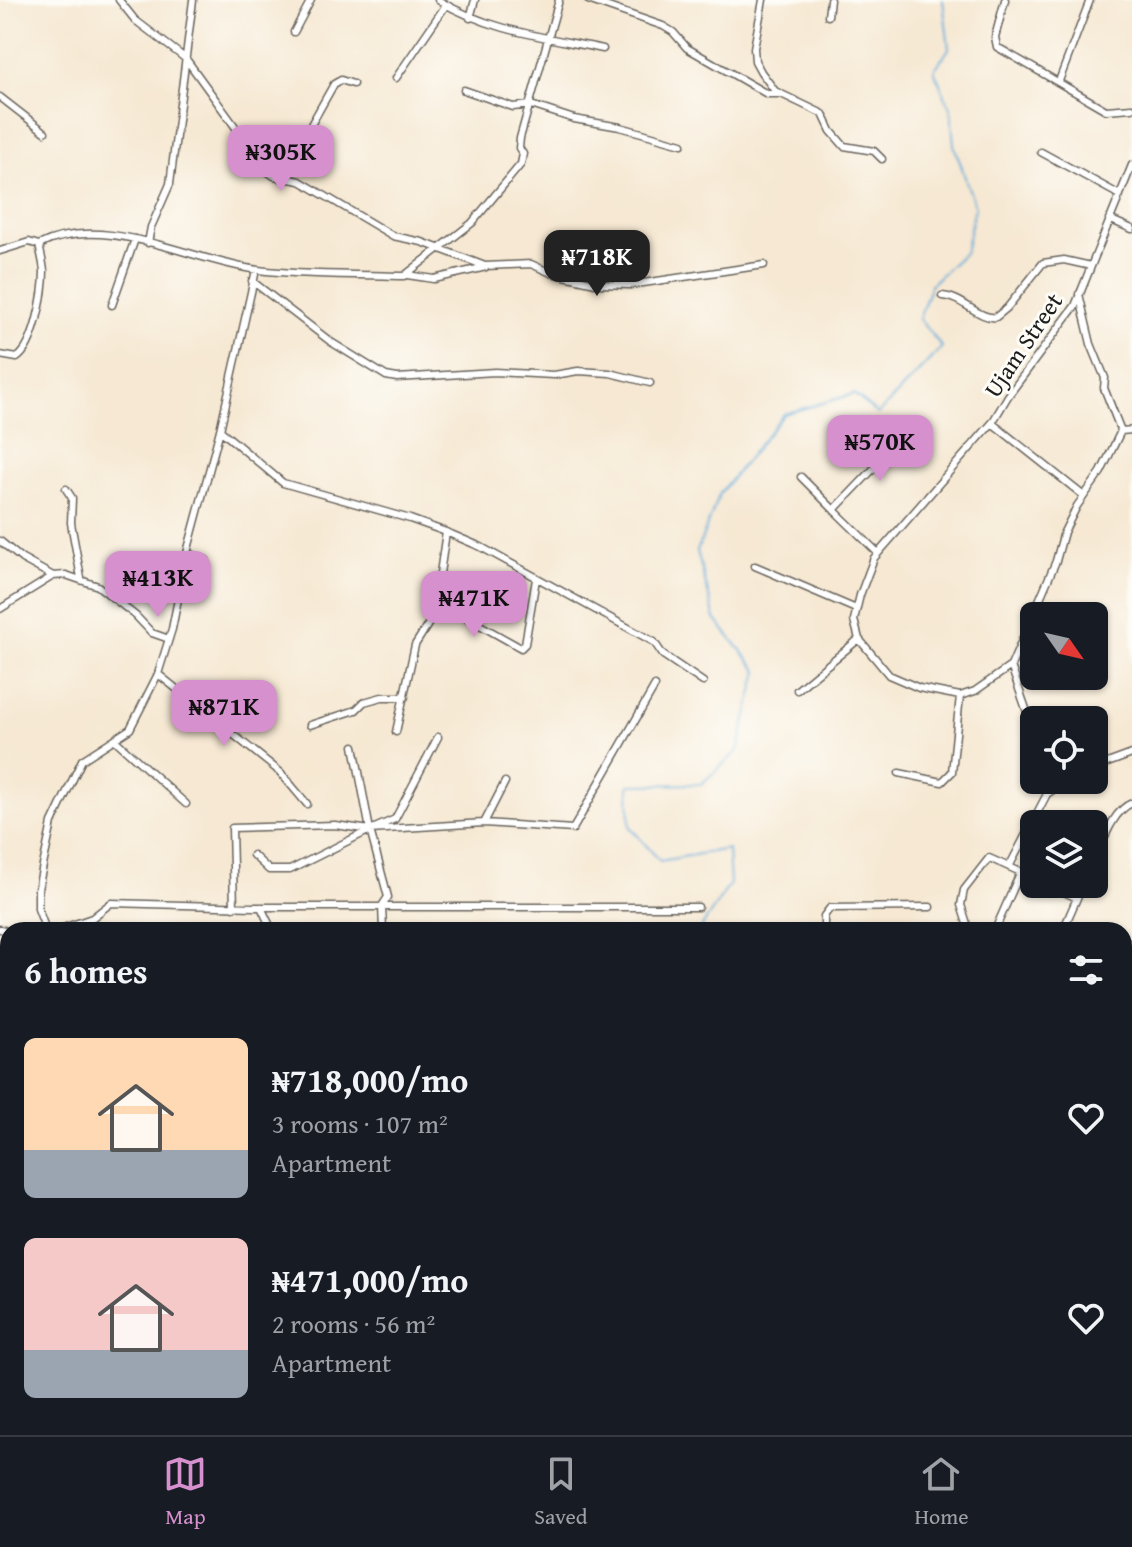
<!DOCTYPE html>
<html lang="en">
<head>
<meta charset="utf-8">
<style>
  :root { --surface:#171b24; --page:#242831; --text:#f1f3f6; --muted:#9ea1a6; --line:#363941; --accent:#d690ce }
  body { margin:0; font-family:"Gentium Book Plus",serif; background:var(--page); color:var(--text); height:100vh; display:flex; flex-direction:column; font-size:30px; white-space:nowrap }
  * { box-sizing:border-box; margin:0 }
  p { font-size:26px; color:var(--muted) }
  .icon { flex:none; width:44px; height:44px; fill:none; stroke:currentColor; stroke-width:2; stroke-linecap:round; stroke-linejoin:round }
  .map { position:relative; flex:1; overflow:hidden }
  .details { position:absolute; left:0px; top:922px; width:1132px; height:514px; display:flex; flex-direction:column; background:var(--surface); border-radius:24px 24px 0 0; box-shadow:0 2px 6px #0004 }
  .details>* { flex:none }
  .needle { width:52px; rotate:124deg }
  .fabs { position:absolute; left:1020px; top:602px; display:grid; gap:16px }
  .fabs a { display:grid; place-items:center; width:88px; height:88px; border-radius:12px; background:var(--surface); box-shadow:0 2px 6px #0004; font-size:40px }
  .price { position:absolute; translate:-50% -68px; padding:0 18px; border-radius:16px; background:var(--accent); color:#111; font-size:26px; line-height:52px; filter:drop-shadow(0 2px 4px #0008) }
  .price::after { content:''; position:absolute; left:50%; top:48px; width:24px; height:18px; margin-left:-12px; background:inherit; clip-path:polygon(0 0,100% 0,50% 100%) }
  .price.active { background:#222; color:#fff }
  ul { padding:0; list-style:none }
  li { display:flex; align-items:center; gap:24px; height:200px; padding:0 24px }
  li span { display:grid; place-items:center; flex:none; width:224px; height:160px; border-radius:12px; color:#555 }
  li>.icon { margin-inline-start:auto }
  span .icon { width:96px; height:96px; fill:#fffc; stroke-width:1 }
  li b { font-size:34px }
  h2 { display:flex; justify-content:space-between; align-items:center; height:96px; padding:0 24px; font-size:34px }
  .menu { display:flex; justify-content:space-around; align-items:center; height:112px; border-top:2px solid var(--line); background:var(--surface); font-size:22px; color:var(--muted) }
  .menu a { display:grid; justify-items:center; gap:4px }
  .menu .active { color:var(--accent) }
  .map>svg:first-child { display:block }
</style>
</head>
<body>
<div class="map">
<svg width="1132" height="1435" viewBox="0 0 1132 1435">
  <rect width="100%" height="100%" fill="#fdfcf7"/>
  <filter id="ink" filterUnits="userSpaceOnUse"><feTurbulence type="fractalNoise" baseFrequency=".0125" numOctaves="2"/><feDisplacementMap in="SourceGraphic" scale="16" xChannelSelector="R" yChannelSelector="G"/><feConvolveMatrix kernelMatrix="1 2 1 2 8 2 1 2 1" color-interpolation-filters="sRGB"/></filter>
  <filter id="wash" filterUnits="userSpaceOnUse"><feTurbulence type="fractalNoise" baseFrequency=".006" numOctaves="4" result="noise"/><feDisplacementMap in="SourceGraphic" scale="32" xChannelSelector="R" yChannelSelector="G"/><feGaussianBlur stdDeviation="1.8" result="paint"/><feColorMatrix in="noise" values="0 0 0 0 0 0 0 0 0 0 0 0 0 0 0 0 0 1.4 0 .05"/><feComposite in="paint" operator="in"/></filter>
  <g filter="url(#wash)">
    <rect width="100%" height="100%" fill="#f6e8d2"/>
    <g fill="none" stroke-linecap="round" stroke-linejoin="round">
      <!-- stream -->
      <path stroke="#61a9d8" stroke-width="2" d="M704,930L702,926L730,884L728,849L660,861L630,827L629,785L701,784L738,751L758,671L715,619L697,551L720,493L784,414L854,394L878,414L942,347L919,319L931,284L965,252L975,207L954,145L951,110L934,70L949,49L943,0
        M642,1435L644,1428"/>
    </g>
  </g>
  <g filter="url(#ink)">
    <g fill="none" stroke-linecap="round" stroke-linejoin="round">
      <!-- street casing -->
      <g stroke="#68635c" stroke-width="9">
        <path id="street" d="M119,0L135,20L186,59L268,172L274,176L300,181L393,236L422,242L485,266L531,264L551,273L600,284L630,285L764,265
          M438,0C489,31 546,37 603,49
          M588,0L663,26L673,32L687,48L767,94H779
          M763,0L754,48L755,61L761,72L775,91L823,114L831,131L844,146L874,151L882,159
          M1005,0L995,37L997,47L1106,110L1132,108
          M828,16L830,0
          M470,18L475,0
          M294,32L311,0
          M396,78L446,5
          M1059,81L1090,0
          M464,90L513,107L531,105L574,119L620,127L682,144
          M0,97L45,132
          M1041,152L1118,194
          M281,178L334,84L341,80L353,84
          M1109,219L1132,229
          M148,243L151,227L170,184L193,0
          M0,251L29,242L39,245C103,212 191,261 258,270C306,276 356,274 404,276L472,223L521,164L523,154L519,148L520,138L559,0
          M407,275L434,279L486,267
          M252,281L331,342L386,376L397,378L495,372L554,375L578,371L610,373L650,383
          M1079,294L1091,344L1105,378L1104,388L1121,431L1132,430
          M942,296C963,297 979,320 996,317L1007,308L1043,263L1064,260L1091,266
          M112,305L135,239
          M0,355L17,358C35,346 44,292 44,271C43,262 41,254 39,245
          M992,423L1084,496
          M220,430L283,483L410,519L446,532L481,547L654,642L663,655L703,682
          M1121,431L1101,472L1077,506L1064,532L1056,561L1011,666L975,691L960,696L919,688L889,675L859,639L854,620L860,595L874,558L992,423L1008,396L1075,306L1132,165
          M849,433L881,461L834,510L878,553
          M801,477L834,510
          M66,489L72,498L71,523L81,578
          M0,541L22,559L53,576L66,575L98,586L136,616L152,633L169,639
          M187,553L206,560
          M755,566L856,609
          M437,601L521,648L525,644L536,579
          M0,609L53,576
          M1011,666L1034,732
          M158,674L280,772L307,804
          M797,690L859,639
          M310,725L356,710L364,702L382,697H405
          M396,732L415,645L434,615L446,532
          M115,740L186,804
          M354,746L370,830
          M1094,768L1132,754
          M899,773L942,782L952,772L960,696
          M505,782L484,823L573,829L655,686
          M253,855L269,870H290L370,830
          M1094,861C1103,843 1112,811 1132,803
          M1009,867L1047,794L1067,780
          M1046,884L1077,898L1063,930
          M1077,898L1083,884
          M234,907L232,828L335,825L370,830L484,823
          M261,907L272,930
          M0,929L8,931
          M46,930L38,909V889L52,823L82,760L130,729L158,674L172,629L188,549L220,430L256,270
          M57,930L92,918L111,903L254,907H698
          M383,930L382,906L388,897L370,830L395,819L438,737
          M824,930V916L830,908L930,907
          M969,930L961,905L964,890L989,858L1034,878
          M995,930L1021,871
          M1132,942V982
          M0,1002L8,1004
          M1124,1033L1132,1031
          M0,1071L8,1073
          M0,1078L8,1089
          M0,1191L8,1201
          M0,1216L8,1209
          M1124,1237L1132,1204
          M0,1238L8,1240
          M0,1303L8,1301
          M0,1367L8,1364
          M1124,1399L1132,1404
          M217,1428L223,1435
          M292,1428L294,1435
          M371,1428V1435
          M425,1428V1435
          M458,1428L460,1435
          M97,1435L98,1428
          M728,1435L740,1428
          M766,1435V1428
          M808,1435V1428
          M1020,1435L1026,1428
          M1057,1435L1064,1428
          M1131,1435L1132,1433"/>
      </g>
      <!-- street -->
      <use href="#street" stroke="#fff" stroke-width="6"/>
      <!-- rail casing -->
      <g stroke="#1c1c1c" stroke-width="5">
        <path id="rail" d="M1124,1305L1132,1281
          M1036,1435L1043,1428"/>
      </g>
      <!-- rail -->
      <use href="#rail" stroke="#fdfcf7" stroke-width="2" stroke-dasharray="6" stroke-linecap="butt"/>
    </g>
  </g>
  <g text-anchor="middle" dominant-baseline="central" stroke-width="6" stroke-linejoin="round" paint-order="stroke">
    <!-- street labels -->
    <g font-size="24" fill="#1c1c1c" stroke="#fdfcf7">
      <text transform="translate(1023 345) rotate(-56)">Ujam Street</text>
    </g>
  </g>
</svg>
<div class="fabs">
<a><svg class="needle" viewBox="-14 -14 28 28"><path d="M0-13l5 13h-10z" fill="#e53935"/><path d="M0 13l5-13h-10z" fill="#9ea1a6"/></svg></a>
<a><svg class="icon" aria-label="locate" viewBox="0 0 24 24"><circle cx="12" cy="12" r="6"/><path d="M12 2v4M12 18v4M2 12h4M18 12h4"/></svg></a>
<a><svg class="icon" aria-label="layers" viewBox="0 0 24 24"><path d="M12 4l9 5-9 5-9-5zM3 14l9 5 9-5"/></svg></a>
</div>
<b class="price" style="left:281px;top:193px">₦305K</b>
<b class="price active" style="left:597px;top:298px">₦718K</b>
<b class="price" style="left:880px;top:483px">₦570K</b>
<b class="price" style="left:158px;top:619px">₦413K</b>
<b class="price" style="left:474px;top:639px">₦471K</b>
<b class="price" style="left:224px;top:748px">₦871K</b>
<section class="details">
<h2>6 homes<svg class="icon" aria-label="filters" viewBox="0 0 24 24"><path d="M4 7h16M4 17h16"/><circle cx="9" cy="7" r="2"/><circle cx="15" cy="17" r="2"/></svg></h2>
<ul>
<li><span style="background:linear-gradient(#ffd9b3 70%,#9aa5b1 0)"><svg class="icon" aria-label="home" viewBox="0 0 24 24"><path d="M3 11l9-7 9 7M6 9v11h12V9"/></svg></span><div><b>₦718,000/mo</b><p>3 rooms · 107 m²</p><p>Apartment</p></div><svg class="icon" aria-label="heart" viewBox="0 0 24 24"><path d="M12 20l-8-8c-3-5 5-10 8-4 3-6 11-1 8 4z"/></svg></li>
<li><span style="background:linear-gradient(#f6c9c9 70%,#9aa5b1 0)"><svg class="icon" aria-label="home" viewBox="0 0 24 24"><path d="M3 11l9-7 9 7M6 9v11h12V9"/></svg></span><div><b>₦471,000/mo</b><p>2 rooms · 56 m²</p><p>Apartment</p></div><svg class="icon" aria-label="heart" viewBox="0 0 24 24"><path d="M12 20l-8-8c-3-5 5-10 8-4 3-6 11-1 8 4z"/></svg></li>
</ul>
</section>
</div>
<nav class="menu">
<a class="active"><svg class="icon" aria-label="map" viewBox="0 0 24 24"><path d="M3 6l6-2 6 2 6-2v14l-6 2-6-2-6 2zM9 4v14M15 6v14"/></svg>Map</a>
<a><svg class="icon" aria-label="saved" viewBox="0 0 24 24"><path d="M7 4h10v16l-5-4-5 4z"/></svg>Saved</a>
<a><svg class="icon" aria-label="home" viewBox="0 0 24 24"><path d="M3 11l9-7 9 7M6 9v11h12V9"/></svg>Home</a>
</nav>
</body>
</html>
